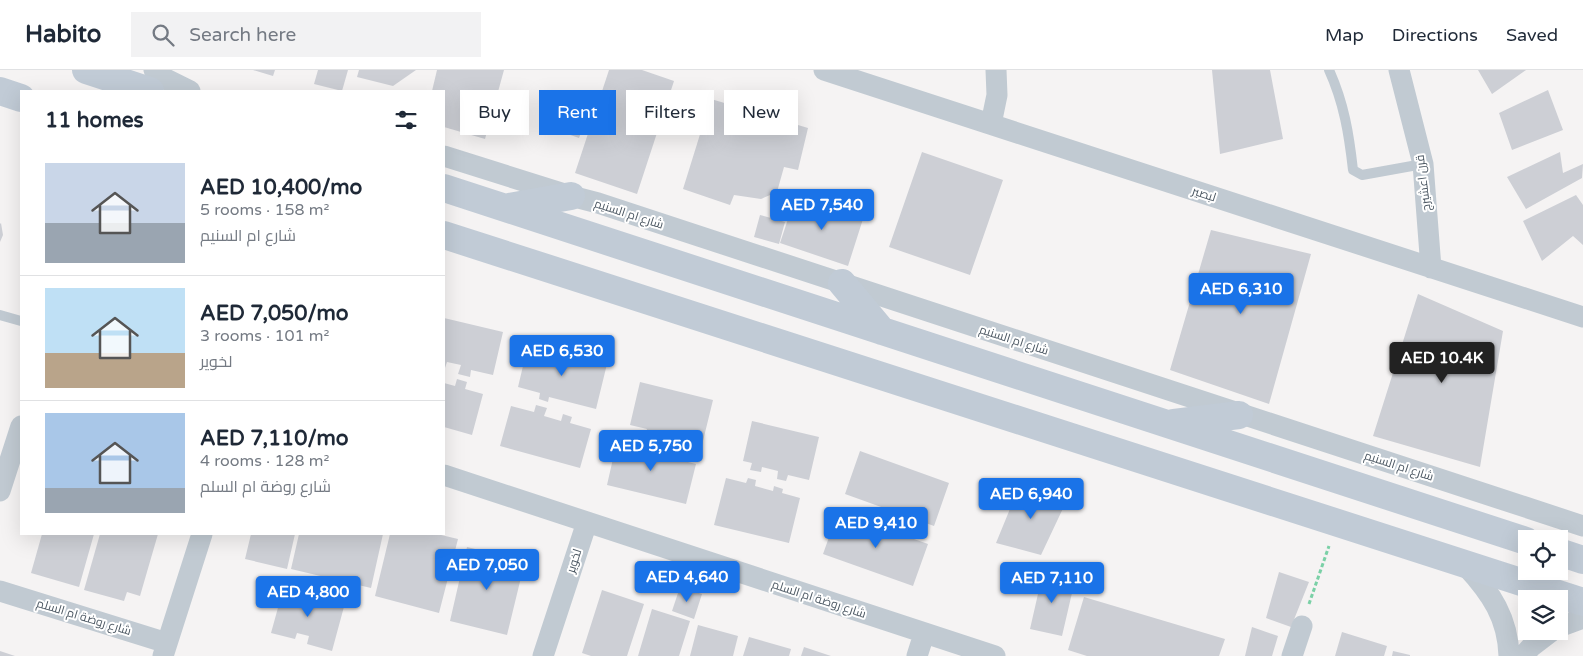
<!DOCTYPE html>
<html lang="en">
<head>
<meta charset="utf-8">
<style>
  :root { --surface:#fff; --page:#f2f2f3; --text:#1f2937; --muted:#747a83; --line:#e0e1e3; --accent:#1a73e8 }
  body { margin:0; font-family:"Varela Round",Cairo,sans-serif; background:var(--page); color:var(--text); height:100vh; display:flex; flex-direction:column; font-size:19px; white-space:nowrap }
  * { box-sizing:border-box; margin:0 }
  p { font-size:16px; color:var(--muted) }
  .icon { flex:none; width:28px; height:28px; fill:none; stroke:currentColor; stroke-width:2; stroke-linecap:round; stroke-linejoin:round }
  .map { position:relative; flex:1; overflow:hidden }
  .drawer { position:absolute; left:20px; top:20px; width:425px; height:445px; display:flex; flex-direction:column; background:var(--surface); border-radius:0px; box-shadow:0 5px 20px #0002 }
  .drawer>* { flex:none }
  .top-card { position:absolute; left:460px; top:20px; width:475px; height:45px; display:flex; gap:10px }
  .fabs { position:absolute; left:1518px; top:460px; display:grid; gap:10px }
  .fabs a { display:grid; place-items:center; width:50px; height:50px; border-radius:0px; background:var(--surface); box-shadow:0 5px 20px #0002; font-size:25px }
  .price { position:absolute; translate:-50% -42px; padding:0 11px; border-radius:5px; background:var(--accent); color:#fff; font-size:16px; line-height:32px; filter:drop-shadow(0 1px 2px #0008) }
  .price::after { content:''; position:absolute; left:50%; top:30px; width:15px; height:11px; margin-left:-8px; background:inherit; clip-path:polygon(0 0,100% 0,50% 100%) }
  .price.selected { background:#222; color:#fff }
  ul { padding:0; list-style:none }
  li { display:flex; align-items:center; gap:15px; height:125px; padding:0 25px }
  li+li { border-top:1px solid var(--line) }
  li span { display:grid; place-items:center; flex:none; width:140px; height:100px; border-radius:0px; color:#555 }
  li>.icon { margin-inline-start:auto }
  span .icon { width:60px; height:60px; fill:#fffc; stroke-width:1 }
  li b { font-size:21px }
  h2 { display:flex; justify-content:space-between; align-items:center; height:60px; padding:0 25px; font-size:21px }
  .tag { padding:0 18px; border-radius:0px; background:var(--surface); box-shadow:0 5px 20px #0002; font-size:18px; line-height:45px }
  .tag.selected { background:var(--accent); color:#fff }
  header { display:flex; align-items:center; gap:30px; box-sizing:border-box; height:70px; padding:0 25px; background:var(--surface); border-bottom:1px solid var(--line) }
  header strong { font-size:24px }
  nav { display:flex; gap:28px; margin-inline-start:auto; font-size:18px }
  .search { width:350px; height:45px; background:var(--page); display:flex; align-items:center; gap:12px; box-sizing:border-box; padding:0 18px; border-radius:0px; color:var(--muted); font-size:19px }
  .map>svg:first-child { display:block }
</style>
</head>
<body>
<header>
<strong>Habito</strong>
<div class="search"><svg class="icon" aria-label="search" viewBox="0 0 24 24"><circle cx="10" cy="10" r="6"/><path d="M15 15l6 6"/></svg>Search here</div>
<nav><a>Map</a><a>Directions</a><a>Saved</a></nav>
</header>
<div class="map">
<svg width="1583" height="586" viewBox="0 0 1583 586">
  <rect width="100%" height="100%" fill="#f5f3f3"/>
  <!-- building -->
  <path fill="#cdcfd5" d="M253,0H275L273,6Z
    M318,0H348L342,21L314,14Z
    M359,0H416L393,16L357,7Z
    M437,0H504L485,69L444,57V21H432Z
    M609,0H642L674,11L637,124L575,103Z
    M1212,0H1270L1283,69L1220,84Z
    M1478,0H1526L1492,24Z
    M1548,20L1563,60L1512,80L1499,43Z
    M569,25L592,34L579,68L556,60Z
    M711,29L808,58L798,100L784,97L777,122L761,129L734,125L730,135L683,119Z
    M922,82L1003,110L970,205L889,177Z
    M1560,82L1563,103L1583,94L1582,108L1526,139L1507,107Z
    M796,125L863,149L848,196L780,173Z
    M1576,125L1583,135V175L1573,166L1542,191L1523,151Z
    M760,145L785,152L779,174L754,167Z
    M1,153L3,165L0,172V154Z
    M1211,160L1311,184L1269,334L1170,300Z
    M1418,224L1503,261L1480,397L1373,366Z
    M444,248L503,262L493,305L471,300L470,307L458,304L461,295L447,292L444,301Z
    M528,275L607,294L596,339L549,327L548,332L539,329L540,323L518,317Z
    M457,309L467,312L465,319L483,324L472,365L444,357V313L455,316Z
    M640,312L713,330L702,375L681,370L680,375L670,373L673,365L657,361L655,367L645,365L647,359L630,355Z
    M536,335L547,338L544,346L561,351L563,344L572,347L570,353L591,359L580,398L500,376L511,336L534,342Z
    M752,351L819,367L809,410L788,405L786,411L777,409L778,401L762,397L761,402L750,400L752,393L743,391Z
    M617,371L642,377L644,371L654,373L652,381L665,385L666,378L678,380L676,389L696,394L686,434L607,415Z
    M860,381L949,413L934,456L845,424Z
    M726,408L746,413L748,408L756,410L755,416L773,421L774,416L783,419L782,423L800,428L789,473L714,455Z
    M1021,412L1066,432L1041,485L996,473Z
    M838,442L928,474L913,516L823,484Z
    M42,464H94L79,517L31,503Z
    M100,464H158L140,526L127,522L124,531L84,520Z
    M251,464H295L287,499L245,489Z
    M299,464H383L371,518L291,499Z
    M390,464H437L458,469L439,543L375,526Z
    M467,477L525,491L507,565L450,551Z
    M1043,502L1075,510L1062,566L1030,559Z
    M1279,502L1309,512L1291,557L1266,548Z
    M284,516L345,533L332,581L307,574L309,566L297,563L295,569L271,563Z
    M680,517L702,524L694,549L672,541Z
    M602,520L644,534L627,586H591L582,583Z
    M1084,527L1225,569L1219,586H1087L1068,580Z
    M652,539L690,551L679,586H638Z
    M698,555L738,566L733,586H690Z
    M1252,557L1278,566L1272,586H1245Z
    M1342,562L1387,576L1384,586H1335Z
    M749,567L791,579L789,586H743Z
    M804,577L831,586H801Z
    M0,581L15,586H0Z
    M1393,581L1410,585V586H1392Z"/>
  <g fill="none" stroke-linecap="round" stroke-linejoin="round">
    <!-- path -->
    <path stroke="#7ad0a6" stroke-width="3" stroke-dasharray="4 2.5" stroke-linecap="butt" d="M1309,534L1329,476"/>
    <!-- service -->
    <path stroke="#c1cad2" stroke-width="10" d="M1329,0C1344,33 1349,64 1353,100L1362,105L1423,94
      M0,245L21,251"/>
    <!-- minor -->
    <path stroke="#c1cad2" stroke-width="21" d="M154,0L164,8L190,21
      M824,0L1583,247
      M1399,0L1423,94L1431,198
      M991,54L997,25L996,0
      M444,86L571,126L598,133L1583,456
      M444,405L995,586
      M0,421L21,356
      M1466,496C1491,523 1508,548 1509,586
      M0,521L167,573
      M1559,557L1583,548
      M163,586L202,464
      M543,586L587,452
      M917,586L924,564
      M1292,586L1302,556
      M1523,586L1531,577L1552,561"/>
    <!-- secondary -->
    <path stroke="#c1cbd6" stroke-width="28" d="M86,0L150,21
      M0,21L21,28
      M444,118L1526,471
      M509,137L571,126
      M444,165L1583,532
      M842,213L882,261
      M1174,353L1239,345
      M1559,482L1583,490"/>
  </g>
  <g text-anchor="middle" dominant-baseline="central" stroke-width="4" stroke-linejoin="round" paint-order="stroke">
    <!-- street labels -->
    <g font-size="12" fill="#4a5661" stroke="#fff">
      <text transform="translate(1423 113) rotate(-97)">قرن اعشيرج</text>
      <text transform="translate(1204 124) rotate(18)">لبصير</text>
      <text transform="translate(629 144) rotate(18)">شارع ام السنيم</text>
      <text transform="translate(1014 270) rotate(18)">شارع ام السنيم</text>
      <text transform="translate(1399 396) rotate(18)">شارع ام السنيم</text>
      <text transform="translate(574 491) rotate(-72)">لخوير</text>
      <text transform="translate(819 529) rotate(18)">شارع روضة ام السلم</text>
      <text transform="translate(84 547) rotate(17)">شارع روضة ام السلم</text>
    </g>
  </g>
</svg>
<div class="fabs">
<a><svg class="icon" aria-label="locate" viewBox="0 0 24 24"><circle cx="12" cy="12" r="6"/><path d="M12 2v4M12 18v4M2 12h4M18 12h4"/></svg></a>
<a><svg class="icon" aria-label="layers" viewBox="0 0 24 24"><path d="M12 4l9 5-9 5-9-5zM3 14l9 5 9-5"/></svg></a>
</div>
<b class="price" style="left:822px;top:161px">AED 7,540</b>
<b class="price" style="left:1241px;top:245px">AED 6,310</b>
<b class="price" style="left:562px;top:307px">AED 6,530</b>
<b class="price selected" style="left:1442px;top:314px">AED 10.4K</b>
<b class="price" style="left:651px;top:402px">AED 5,750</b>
<b class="price" style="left:1031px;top:450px">AED 6,940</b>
<b class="price" style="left:876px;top:479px">AED 9,410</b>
<b class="price" style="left:487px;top:521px">AED 7,050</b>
<b class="price" style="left:687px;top:533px">AED 4,640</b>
<b class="price" style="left:1052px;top:534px">AED 7,110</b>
<b class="price" style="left:308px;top:548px">AED 4,800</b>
<div class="top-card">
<a class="tag">Buy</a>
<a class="tag selected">Rent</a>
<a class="tag">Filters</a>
<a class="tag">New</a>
</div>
<section class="drawer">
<h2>11 homes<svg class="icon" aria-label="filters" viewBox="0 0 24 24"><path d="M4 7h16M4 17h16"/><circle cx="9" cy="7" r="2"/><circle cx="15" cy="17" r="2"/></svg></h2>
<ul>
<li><span style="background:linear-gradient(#c9d6e8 60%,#9aa5b1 0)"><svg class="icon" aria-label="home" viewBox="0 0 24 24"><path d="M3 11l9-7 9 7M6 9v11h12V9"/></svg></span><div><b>AED 10,400/mo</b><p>5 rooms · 158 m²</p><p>شارع ام السنيم</p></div></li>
<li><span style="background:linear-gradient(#bfe0f5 65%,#b9a48a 0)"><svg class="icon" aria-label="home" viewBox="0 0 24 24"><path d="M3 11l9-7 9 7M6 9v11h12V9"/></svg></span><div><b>AED 7,050/mo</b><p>3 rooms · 101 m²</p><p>لخوير</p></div></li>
<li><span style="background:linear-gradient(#a9c7e8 75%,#9aa5b1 0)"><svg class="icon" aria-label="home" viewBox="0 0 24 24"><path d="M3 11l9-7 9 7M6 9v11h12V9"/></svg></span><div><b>AED 7,110/mo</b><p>4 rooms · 128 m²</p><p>شارع روضة ام السلم</p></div></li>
</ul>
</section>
</div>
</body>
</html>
